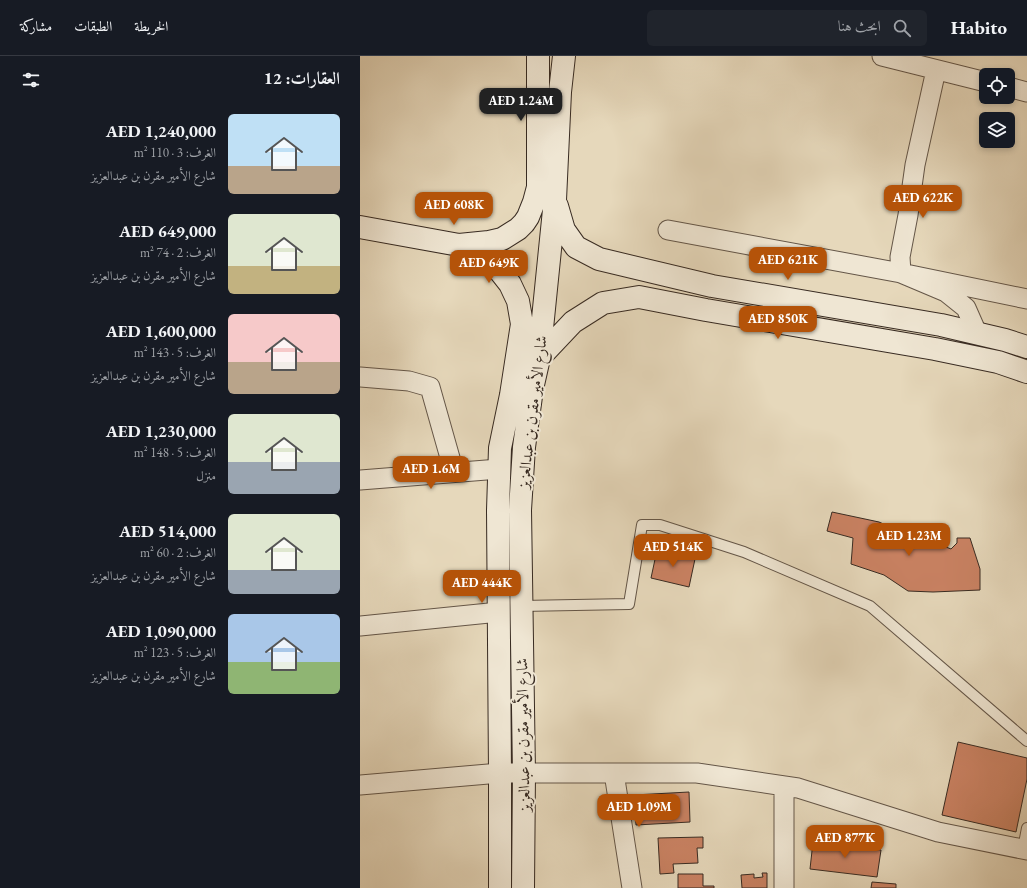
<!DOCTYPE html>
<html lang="ar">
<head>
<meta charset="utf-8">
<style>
  :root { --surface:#171b24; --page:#20242c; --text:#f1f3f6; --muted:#9ea1a6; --line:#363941; --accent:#b45309 }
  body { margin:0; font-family:"EB Garamond",Amiri,serif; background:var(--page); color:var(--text); direction:rtl; height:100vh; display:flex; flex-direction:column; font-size:15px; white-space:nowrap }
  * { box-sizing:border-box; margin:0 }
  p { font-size:13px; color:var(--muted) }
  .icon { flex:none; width:22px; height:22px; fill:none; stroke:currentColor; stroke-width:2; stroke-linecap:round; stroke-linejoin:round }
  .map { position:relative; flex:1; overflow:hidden; direction:ltr }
  .details { display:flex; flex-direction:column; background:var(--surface); width:360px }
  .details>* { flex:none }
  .controls { position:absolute; left:619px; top:12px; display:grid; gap:8px }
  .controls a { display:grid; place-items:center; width:36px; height:36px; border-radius:6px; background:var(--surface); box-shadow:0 2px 6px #0003; font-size:20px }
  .price { position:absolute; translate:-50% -34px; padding:0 9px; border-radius:8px; background:var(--accent); color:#fff; font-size:13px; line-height:26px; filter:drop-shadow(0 1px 2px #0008) }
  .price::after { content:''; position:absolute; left:50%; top:24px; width:12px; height:9px; margin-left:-6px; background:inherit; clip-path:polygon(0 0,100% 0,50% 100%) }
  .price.selected { background:#222; color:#fff }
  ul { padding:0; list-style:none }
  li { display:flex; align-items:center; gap:12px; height:100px; padding:0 20px }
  li span { display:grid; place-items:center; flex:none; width:112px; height:80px; border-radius:6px; color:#555 }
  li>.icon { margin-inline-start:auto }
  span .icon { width:48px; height:48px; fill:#fffc; stroke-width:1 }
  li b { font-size:17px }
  h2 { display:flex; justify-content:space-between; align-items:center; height:48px; padding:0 20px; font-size:17px }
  header { display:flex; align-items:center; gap:24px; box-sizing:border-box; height:56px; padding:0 20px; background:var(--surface); border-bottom:1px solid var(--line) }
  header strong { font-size:19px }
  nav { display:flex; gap:22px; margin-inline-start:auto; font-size:14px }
  .search { width:280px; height:36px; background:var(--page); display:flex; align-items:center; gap:10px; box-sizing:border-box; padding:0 14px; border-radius:6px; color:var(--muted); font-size:15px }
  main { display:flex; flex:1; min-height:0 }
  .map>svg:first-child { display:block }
</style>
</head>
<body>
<header>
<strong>Habito</strong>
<div class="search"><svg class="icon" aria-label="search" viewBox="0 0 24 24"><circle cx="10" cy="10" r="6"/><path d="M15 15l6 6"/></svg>ابحث هنا</div>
<nav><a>الخريطة</a><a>الطبقات</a><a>مشاركة</a></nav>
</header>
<main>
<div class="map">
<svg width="667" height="832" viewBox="0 0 667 832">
  <rect width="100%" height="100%" fill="#e6d8bb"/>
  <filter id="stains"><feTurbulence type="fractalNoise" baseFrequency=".005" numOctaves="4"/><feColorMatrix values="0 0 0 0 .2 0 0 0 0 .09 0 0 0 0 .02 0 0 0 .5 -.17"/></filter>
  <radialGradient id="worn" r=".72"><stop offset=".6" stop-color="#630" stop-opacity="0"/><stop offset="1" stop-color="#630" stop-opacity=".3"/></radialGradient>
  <!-- building -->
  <path fill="#ca8263" stroke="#382b22" d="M472,456L519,466L541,476V482L586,491L591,493L597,487V482H610L620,513V534L573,536L548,535L524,519L491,508L492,496L493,482L467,475Z
    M297,494L335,503L329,531L291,522Z
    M598,686L667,702V723L656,776L582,759Z
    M329,736L330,766L276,769L274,739Z
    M343,781V792H337L338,807L313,808L314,817L300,818L298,782Z
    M453,786L521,794L517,821L450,813Z
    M402,817H407V832H382L381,819L394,818V822L403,821Z
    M318,818H343V830H354V832H318Z
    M512,826L536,828V832H511Z"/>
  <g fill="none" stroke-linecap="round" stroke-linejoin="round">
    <!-- lane casing -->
    <g stroke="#645648" stroke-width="12">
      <path id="lane" d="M161,550L269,548L282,469H300L384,496L510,550L667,685
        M663,793L667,772"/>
    </g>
    <!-- street casing -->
    <g stroke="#645648" stroke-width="21">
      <path id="street" d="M522,0L626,26
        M576,14L555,109L548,159L540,201L541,217L586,236L606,252L617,277
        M648,31L667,36
        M308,174L541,217L667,243
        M0,321L49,325L70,331L94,416
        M0,424L139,413
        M0,570L139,556
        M254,717L272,832
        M0,729L140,717H337L438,732L578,776L667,794
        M424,832V730"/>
    </g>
    <!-- secondary casing -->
    <g stroke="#382b22" stroke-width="24">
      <path id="secondary" d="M197,150L204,174L216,191L239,203L352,230L581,269L645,284L667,291
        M0,171L99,189L129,186L142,183L158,173L164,167L168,161L174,146L178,131V0
        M99,189L139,214L150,228L158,245L162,268L151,339L140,392L138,454L140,717V832
        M179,302L213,266L243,247L279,241L346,254L575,293L638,306L667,316
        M163,832L164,717L160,454L164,391L172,333L179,302L195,144L200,36L204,0"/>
    </g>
    <!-- lane -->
    <use href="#lane" stroke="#efe6d3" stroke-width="10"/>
    <!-- street -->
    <use href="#street" stroke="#efe6d3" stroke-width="19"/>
    <!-- secondary -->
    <use href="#secondary" stroke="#efe6d3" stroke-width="22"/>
  </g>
  <g text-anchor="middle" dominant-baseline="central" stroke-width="4" stroke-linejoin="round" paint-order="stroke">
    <!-- street labels -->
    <g font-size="16" fill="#382b22" stroke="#efe6d3">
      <text transform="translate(172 356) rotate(-83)">شارع الأمير مقرن بن عبدالعزيز</text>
      <text transform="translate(163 679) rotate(-91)">شارع الأمير مقرن بن عبدالعزيز</text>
    </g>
  </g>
  <rect width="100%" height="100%" filter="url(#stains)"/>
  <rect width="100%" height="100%" fill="url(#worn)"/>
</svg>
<div class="controls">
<a><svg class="icon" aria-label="locate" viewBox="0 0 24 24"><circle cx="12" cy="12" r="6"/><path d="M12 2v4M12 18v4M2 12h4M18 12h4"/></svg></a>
<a><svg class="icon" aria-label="layers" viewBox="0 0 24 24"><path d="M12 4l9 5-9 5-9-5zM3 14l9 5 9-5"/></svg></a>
</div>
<b class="price selected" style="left:161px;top:66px">AED 1.24M</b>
<b class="price" style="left:563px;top:163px">AED 622K</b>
<b class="price" style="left:94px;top:170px">AED 608K</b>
<b class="price" style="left:428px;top:225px">AED 621K</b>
<b class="price" style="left:129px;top:228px">AED 649K</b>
<b class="price" style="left:418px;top:284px">AED 850K</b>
<b class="price" style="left:71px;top:434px">AED 1.6M</b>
<b class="price" style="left:549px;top:501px">AED 1.23M</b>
<b class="price" style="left:313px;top:512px">AED 514K</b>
<b class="price" style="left:122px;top:548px">AED 444K</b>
<b class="price" style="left:279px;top:772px">AED 1.09M</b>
<b class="price" style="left:485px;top:803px">AED 877K</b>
</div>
<section class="details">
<h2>العقارات: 12<svg class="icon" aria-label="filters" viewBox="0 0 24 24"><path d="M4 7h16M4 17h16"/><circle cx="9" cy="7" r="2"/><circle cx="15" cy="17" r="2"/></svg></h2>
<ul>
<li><span style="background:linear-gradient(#bfe0f5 65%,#b9a48a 0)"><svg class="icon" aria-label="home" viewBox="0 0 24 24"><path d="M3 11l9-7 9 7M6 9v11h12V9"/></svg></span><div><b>AED 1,240,000</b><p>الغرف: 3 · 110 m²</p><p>شارع الأمير مقرن بن عبدالعزيز</p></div></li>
<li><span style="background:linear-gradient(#dfe7d0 65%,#c2b280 0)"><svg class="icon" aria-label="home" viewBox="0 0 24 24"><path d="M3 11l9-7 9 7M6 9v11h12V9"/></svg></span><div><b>AED 649,000</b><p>الغرف: 2 · 74 m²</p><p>شارع الأمير مقرن بن عبدالعزيز</p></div></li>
<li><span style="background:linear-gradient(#f6c9c9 60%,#b9a48a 0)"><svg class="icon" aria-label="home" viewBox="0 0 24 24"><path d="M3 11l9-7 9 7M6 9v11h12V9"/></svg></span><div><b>AED 1,600,000</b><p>الغرف: 5 · 143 m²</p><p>شارع الأمير مقرن بن عبدالعزيز</p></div></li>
<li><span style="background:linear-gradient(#dfe7d0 60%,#9aa5b1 0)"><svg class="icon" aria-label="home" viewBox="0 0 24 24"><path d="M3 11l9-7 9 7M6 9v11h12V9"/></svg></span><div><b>AED 1,230,000</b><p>الغرف: 5 · 148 m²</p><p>منزل</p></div></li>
<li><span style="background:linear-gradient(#dfe7d0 70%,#9aa5b1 0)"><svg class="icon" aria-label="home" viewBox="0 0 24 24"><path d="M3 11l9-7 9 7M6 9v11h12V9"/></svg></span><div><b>AED 514,000</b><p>الغرف: 2 · 60 m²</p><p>شارع الأمير مقرن بن عبدالعزيز</p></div></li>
<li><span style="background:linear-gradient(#a9c7e8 60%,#8fb573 0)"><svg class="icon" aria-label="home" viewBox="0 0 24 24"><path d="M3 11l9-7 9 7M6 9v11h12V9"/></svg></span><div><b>AED 1,090,000</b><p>الغرف: 5 · 123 m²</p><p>شارع الأمير مقرن بن عبدالعزيز</p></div></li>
</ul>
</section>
</main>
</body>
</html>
